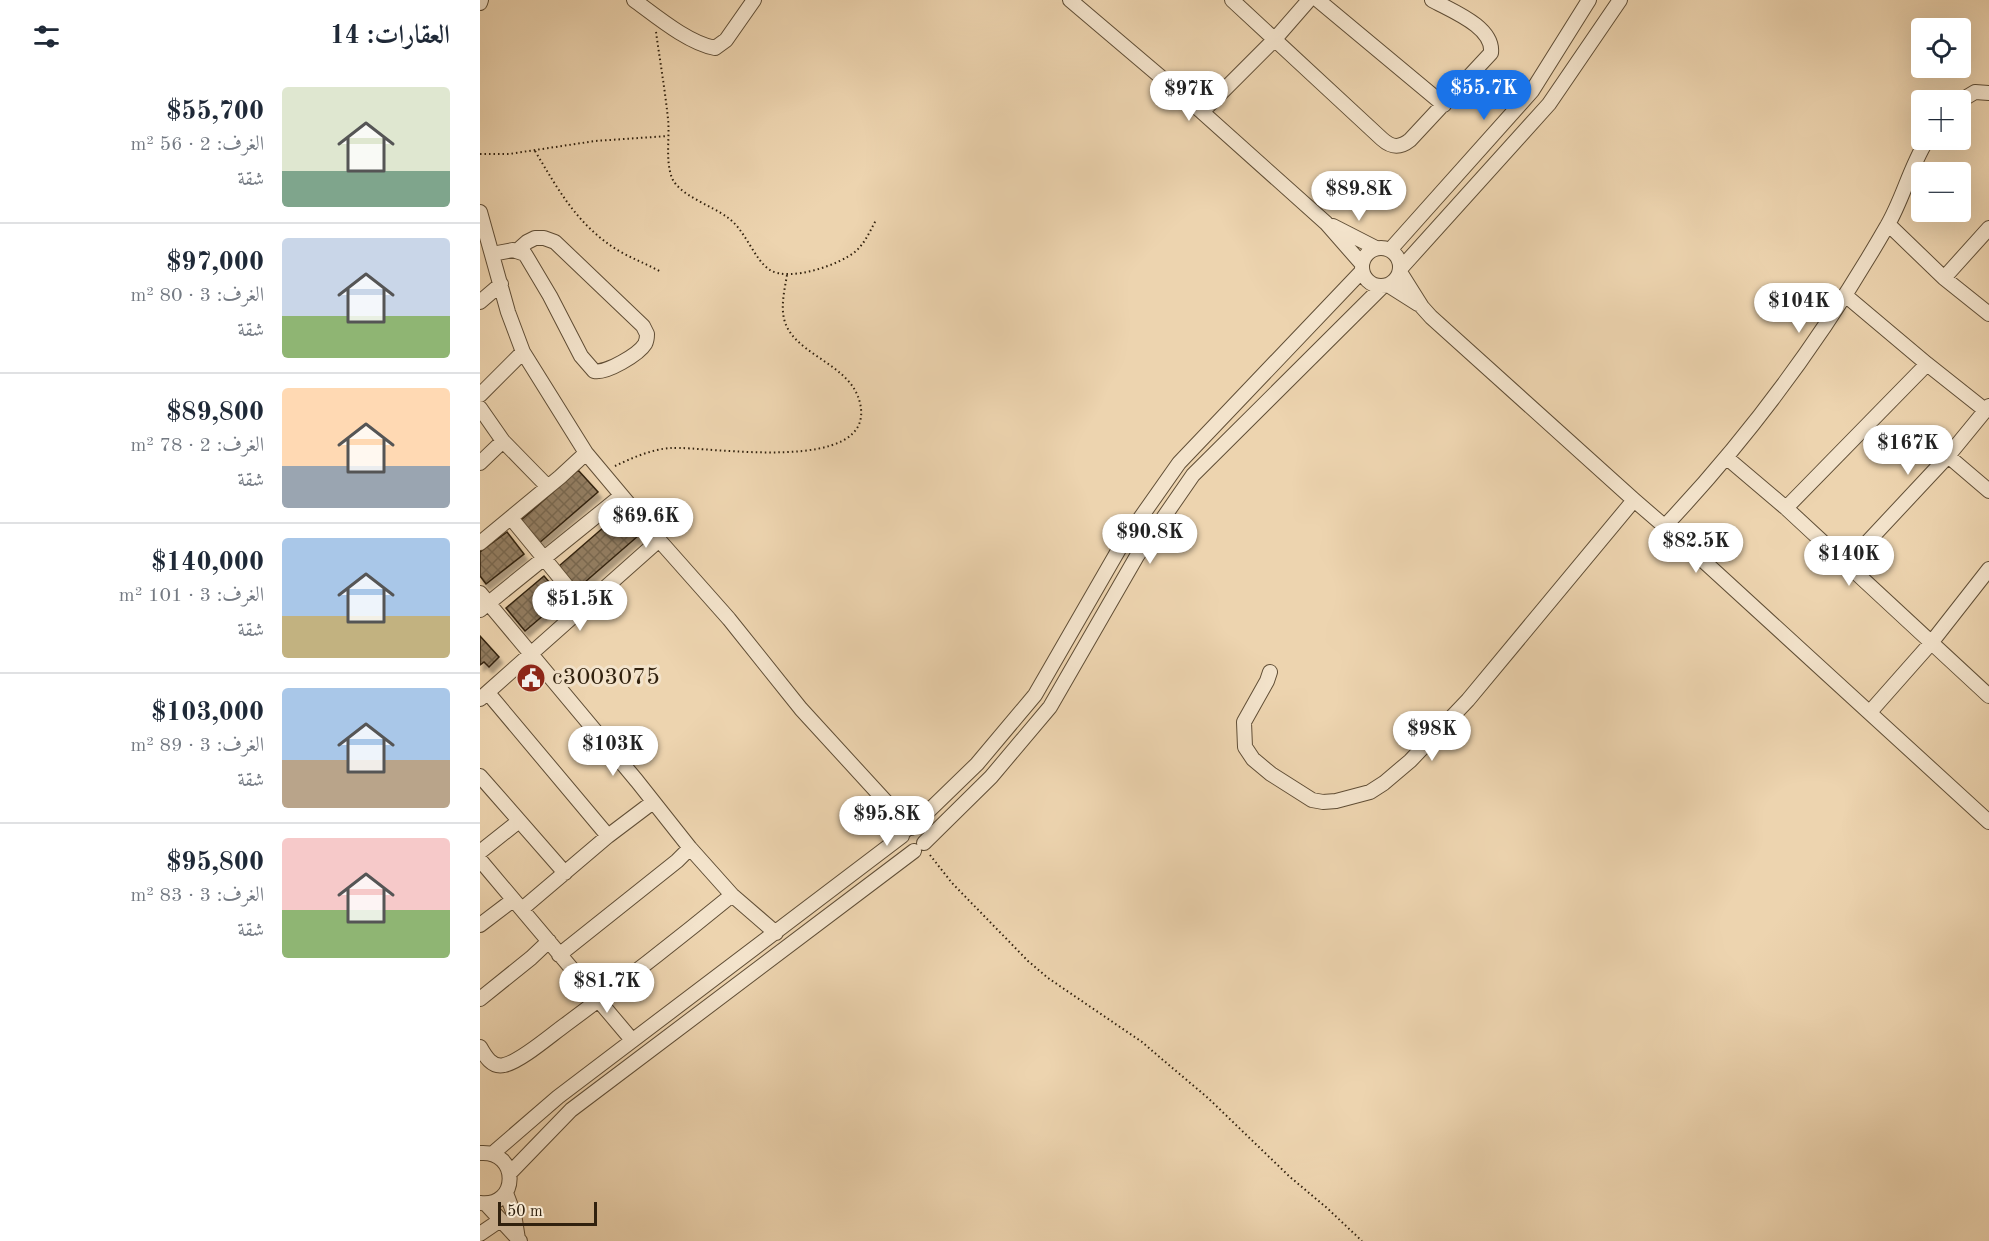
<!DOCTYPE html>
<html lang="ar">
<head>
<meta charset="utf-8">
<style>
  :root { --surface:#fff; --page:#f2f2f3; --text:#1f2937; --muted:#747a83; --line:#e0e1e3; --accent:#1a73e8 }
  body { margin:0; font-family:"Old Standard TT",Amiri,serif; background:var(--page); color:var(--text); direction:rtl; height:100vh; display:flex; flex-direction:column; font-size:22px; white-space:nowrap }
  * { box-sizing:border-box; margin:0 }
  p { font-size:20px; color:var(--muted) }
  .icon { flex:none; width:33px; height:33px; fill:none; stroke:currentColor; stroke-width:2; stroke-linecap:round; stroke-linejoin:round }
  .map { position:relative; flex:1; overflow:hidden; direction:ltr }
  .side { display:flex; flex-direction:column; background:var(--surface); width:480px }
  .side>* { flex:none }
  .controls { position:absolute; left:1431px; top:18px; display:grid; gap:12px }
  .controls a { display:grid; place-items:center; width:60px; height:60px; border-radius:6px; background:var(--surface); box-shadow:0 6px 24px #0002; font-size:30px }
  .scale { position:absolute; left:18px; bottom:15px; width:99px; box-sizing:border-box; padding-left:6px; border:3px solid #31210e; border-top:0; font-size:16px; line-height:21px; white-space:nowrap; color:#31210e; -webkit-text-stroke:4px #f3e3cb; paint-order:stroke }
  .price { position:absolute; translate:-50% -51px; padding:0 14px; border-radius:21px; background:#fff; color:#222; font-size:20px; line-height:39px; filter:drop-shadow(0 2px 3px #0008) }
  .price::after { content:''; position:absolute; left:50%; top:36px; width:18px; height:14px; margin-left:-9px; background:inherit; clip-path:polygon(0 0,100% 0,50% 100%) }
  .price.selected { background:var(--accent); color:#fff }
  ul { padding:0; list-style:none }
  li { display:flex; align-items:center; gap:18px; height:150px; padding:0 30px }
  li+li { border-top:2px solid var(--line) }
  li span { display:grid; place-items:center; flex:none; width:168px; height:120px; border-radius:6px; color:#555 }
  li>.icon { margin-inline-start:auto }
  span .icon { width:72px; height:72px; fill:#fffc; stroke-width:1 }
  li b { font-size:26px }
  h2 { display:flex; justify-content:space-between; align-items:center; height:72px; padding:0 30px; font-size:26px }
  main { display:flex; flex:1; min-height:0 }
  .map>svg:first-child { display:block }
</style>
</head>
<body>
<main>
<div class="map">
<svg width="1509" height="1241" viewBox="0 0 1509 1241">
  <defs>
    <pattern id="building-cross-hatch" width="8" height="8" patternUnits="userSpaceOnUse" patternTransform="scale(1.5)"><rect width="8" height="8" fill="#937e62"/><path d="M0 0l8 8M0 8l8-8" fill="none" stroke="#79674f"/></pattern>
    <filter id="shadow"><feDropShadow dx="3.5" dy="6" stdDeviation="1.5" flood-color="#0004"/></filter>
  </defs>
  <rect width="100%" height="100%" fill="#edd4af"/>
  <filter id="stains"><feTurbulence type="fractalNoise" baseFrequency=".00333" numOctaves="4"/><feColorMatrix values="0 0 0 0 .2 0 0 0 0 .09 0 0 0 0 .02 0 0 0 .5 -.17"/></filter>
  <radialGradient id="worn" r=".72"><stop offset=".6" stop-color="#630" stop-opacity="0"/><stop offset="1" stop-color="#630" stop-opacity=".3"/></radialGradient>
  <!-- building -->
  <path fill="url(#building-cross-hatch)" stroke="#31210e" stroke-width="1.5" filter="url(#shadow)" d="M98,470L118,492L58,544L40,521Z
    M139,514L158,536L97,589L79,566Z
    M27,532L44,554L6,584L0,576V552Z
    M64,576L86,602L75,612L72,608L45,631L26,608Z
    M0,636L19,657L9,667L4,662L0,665Z"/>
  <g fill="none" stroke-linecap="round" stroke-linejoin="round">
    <!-- minor casing -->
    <g stroke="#604e36" stroke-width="16">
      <path id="minor" d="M154,0C176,16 208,43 235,48L246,40L274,0
        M590,0L722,112L846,223L882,264
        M752,0L902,139C912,148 920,148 930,140L1011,53C1014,27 972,11 952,0
        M838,0L964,105
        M0,3L1,0
        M1480,101L1495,92L1509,93
        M722,112L795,39L829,0
        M0,212L28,312L43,352L106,453L179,540L249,619L321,709L408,804L419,824L426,830
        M1408,224L1464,278L1509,314
        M853,226L896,248
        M882 267a19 19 0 1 1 38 0a19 19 0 1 1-38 0Z
        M910,250L1052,91L1109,0
        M12,254L33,250L45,254L70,296L101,356L114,371C126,374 159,354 165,344C167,340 167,339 167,334L163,326L75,242L64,238H55L47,242L38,250
        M922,267L1069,104L1140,0
        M920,272L942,307L951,317L1154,500L1205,544L1509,822
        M1464,278L1509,228
        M908,285L938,304
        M1365,295L1447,364L1505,410
        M0,302L21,284
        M0,395L43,352
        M0,408L23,441L68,487
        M1468,456L1509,491
        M1247,458L1306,508L1509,696
        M0,463L23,441
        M1306,508L1447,364
        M31,518L104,607
        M1185,526C1270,436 1345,334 1407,226C1423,199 1430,167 1447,140
        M0,543L80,477L106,453
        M1367,564L1468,456L1509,406
        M0,593L157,781L210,848L252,895L296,933
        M0,610L141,496
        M790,672L787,681L764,722L765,747L773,759L791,774L832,800L843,802L856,801L890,792L904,783L930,761L988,700L1154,500
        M8,693L128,836
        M0,699L179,540
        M1390,712L1451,643L1509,569
        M0,776L85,873
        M431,828L497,764L555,695L642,544L699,463L882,271
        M444,843L511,777L570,707L657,556L713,475L903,286
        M0,852L39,821
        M0,860L152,1040
        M42,909L128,836L173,802
        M0,925L33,900
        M79,955L197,861L210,848
        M0,999L51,958L69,941
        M0,1047C5,1056 12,1068 24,1065C40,1062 71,1035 85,1025C142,983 197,940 252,895
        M0,1153C40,1150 39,1208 0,1203
        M12,1154L78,1097L422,836
        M30,1173L91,1110L434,851
        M26,1193L34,1214L38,1239
        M6,1204L40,1241
        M0,1234L19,1221"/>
    </g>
    <!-- path -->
    <path stroke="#31210e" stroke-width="2" stroke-dasharray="1.5 3" stroke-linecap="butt" d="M176,32C180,61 185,90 188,119C190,137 185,160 192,178C199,195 232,206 247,217C266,230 274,260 290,270C309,282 360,265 376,251C385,243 390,231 396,220
      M55,151C79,191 98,226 139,251C153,259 167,264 181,272
      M0,154H29L115,141L188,136
      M135,466C152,458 172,449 191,448C229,446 397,476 380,403C370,360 306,355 303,312C302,300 305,287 307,275
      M450,855L472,883L548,961L568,978L662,1042L683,1060L728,1098L810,1177L847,1208L882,1241"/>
    <!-- minor -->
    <use href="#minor" stroke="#f3e3cb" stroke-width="14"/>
  </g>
  <!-- icons -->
  <defs>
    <g id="civic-disc" transform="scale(1.5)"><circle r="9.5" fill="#8f2418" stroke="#f3e3cb"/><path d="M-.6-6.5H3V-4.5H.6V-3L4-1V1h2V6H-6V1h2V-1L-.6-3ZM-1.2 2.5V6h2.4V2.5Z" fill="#fff"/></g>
  </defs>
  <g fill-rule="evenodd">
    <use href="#civic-disc" x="51" y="678"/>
  </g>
  <g text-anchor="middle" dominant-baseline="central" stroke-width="6" stroke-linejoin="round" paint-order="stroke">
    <!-- poi labels -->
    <g font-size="24" fill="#31210e" stroke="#f3e3cb" text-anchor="start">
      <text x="72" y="678">c3003075</text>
    </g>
  </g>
  <rect width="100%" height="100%" filter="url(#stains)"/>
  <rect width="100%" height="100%" fill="url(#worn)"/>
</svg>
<div class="controls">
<a><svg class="icon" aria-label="locate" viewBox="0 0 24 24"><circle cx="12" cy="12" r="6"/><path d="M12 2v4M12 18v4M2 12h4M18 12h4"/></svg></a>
<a>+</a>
<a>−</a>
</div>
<div class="scale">50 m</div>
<b class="price selected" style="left:1004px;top:121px">$55.7K</b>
<b class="price" style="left:709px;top:122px">$97K</b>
<b class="price" style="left:879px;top:222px">$89.8K</b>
<b class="price" style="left:1319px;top:334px">$104K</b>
<b class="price" style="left:1428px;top:476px">$167K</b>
<b class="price" style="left:166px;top:549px">$69.6K</b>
<b class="price" style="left:670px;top:565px">$90.8K</b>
<b class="price" style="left:1216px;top:574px">$82.5K</b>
<b class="price" style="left:1369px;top:587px">$140K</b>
<b class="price" style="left:100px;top:632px">$51.5K</b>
<b class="price" style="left:952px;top:762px">$98K</b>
<b class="price" style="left:133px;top:777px">$103K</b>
<b class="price" style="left:407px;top:847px">$95.8K</b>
<b class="price" style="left:127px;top:1014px">$81.7K</b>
</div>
<section class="side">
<h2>العقارات: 14<svg class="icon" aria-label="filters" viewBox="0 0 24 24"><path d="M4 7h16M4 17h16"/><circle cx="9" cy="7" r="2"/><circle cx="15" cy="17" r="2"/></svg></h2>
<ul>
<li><span style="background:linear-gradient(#dfe7d0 70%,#7fa58c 0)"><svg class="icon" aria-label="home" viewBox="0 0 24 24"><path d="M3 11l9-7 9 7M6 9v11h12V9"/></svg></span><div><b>$55,700</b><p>الغرف: 2 · 56 m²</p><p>شقة</p></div></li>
<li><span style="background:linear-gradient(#c9d6e8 65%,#8fb573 0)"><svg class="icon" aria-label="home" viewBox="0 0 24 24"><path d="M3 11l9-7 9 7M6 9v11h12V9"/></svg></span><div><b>$97,000</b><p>الغرف: 3 · 80 m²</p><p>شقة</p></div></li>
<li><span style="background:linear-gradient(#ffd9b3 65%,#9aa5b1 0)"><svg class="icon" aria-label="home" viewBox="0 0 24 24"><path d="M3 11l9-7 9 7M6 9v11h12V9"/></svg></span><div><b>$89,800</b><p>الغرف: 2 · 78 m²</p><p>شقة</p></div></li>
<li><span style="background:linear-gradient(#a9c7e8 65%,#c2b280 0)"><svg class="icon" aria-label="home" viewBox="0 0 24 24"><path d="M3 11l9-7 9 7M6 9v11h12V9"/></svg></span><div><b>$140,000</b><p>الغرف: 3 · 101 m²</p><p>شقة</p></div></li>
<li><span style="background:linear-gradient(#a9c7e8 60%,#b9a48a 0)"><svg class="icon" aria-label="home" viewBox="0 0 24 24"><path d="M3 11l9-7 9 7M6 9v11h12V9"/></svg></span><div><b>$103,000</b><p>الغرف: 3 · 89 m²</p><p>شقة</p></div></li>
<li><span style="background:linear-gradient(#f6c9c9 60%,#8fb573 0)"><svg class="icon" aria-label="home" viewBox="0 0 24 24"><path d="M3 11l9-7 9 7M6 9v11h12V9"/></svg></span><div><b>$95,800</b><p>الغرف: 3 · 83 m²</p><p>شقة</p></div></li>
</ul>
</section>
</main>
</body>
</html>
